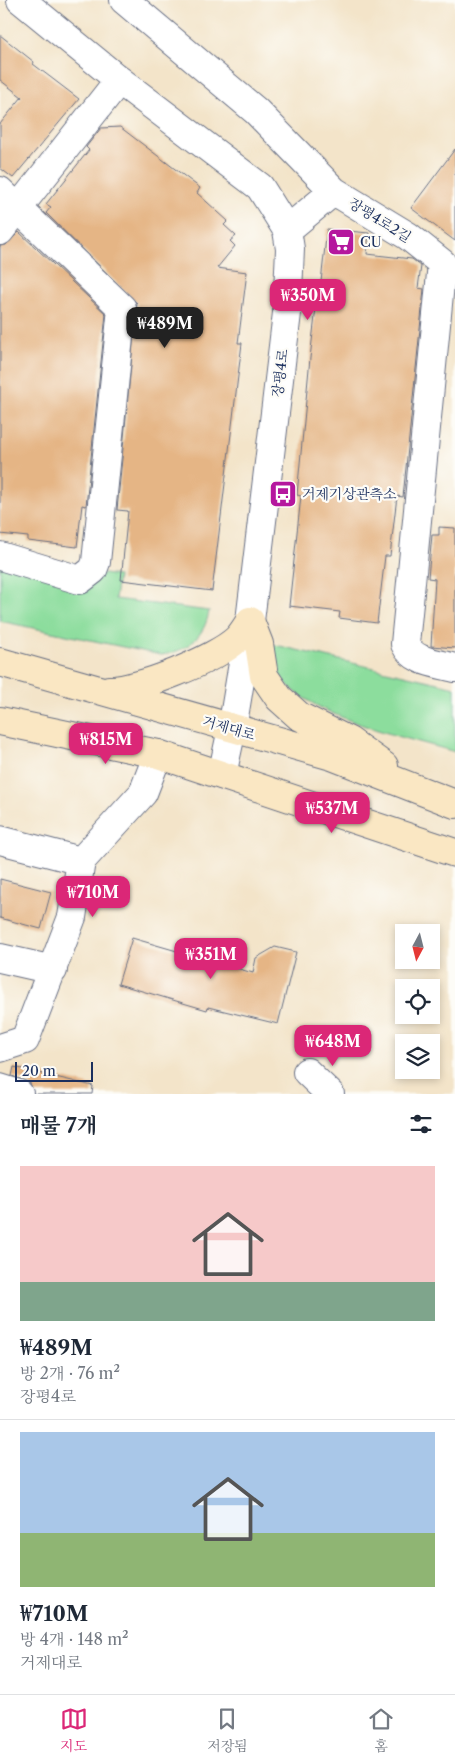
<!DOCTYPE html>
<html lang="ko">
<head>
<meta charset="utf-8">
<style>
  :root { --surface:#fff; --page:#f6f6f7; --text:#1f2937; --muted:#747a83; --line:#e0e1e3; --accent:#db2777 }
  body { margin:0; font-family:"Libre Caslon Text","Noto Serif KR",serif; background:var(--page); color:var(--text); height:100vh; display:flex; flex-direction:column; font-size:19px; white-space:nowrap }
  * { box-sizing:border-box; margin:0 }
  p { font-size:16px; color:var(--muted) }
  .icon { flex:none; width:28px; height:28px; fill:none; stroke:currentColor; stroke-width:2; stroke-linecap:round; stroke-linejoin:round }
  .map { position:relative; height:1094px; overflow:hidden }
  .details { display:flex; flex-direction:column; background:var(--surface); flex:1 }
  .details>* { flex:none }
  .needle { width:32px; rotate:187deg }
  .controls { position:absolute; left:395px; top:924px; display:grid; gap:10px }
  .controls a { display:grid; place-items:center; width:45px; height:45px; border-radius:0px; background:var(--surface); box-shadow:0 2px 8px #0003; font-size:25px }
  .scale { position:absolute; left:15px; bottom:12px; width:78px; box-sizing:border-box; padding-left:5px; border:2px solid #1b2f5e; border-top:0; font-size:14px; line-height:18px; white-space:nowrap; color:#1b2f5e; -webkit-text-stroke:4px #fdfcf7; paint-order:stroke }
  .price { position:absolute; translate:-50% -42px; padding:0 11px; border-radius:10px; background:var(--accent); color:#fff; font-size:16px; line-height:32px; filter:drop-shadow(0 1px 2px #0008) }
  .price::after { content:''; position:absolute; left:50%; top:30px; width:15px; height:11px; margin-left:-8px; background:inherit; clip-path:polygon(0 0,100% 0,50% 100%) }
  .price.on { background:#222; color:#fff }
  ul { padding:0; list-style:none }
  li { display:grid; align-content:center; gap:10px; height:265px; padding:0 20px }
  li+li { border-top:1px solid var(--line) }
  li span { display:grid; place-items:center; height:155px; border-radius:0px; color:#555 }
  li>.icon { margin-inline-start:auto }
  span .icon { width:90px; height:90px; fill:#fffc; stroke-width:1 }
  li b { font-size:21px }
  h2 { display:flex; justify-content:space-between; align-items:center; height:60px; padding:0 20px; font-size:21px }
  .dock { display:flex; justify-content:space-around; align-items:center; height:70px; border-top:1px solid var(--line); background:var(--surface); font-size:14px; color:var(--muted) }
  .dock a { display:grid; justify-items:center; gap:2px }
  .dock .on { color:var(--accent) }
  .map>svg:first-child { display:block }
</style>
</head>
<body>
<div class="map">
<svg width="455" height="1094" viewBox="0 0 455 1094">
  <rect width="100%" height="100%" fill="#fdfcf7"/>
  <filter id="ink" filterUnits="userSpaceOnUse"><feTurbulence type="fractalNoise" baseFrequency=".02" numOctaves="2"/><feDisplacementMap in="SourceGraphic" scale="10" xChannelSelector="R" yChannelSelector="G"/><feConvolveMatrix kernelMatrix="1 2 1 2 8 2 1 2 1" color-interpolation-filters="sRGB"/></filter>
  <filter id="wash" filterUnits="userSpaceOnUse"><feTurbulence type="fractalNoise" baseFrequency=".0096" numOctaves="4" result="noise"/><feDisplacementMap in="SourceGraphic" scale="20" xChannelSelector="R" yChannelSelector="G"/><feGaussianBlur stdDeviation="1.12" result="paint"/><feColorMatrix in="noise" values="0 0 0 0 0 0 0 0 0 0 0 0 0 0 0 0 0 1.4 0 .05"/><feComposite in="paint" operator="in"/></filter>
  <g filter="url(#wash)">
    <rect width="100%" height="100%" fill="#f3e4c9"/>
    <!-- green -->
    <path fill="#8cdd9d" stroke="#54867e" d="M0,559L118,576L115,599L209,611C205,637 186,652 161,655L0,621Z
      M271,644L455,687V752C409,738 293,715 275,666C272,660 272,651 271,644Z"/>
    <g id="blocks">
      <!-- building -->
      <path fill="#e5b585" d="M0,35L34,62L33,64L79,99L13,178L0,168V124L22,97L0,80Z
        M120,127L200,188L197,193L228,221L224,225L236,236L230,241L235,246L217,268L247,272L238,343H242L212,591L121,580L128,511L117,510L137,303L46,213L51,207L46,204L89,150L86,147L101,128Z
        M455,149V241L411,208Z
        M327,229L369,233L367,254L412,259L421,266L418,288L424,289L403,497L397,496L390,556H385L377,623L339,618L340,612L289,606L301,496L297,495L310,358L316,308H318Z
        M19,232L106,314L86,506L82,505L77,547L28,541V537L0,534V246L6,245Z
        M439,527L455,528V648L431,646L435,579L428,578L432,535H439Z
        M0,879L51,892L41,929L0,918Z
        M132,938L253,973L256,958L275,947L296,952L278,1024L208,1007L207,1010L118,984Z
        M14,1067L93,1086L92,1094H34L30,1083L12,1076Z"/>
    </g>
  </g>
  <g filter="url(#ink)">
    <use href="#blocks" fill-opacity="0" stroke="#676e83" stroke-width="1"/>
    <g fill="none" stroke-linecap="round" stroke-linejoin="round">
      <!-- minor casing -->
      <g stroke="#676e83" stroke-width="30">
        <path id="minor" d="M124,0L256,111L334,191L408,236L442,263L405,644C413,662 437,663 455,668
          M0,191L122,308L96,562L93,570L80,580L0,556
          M287,230L334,191
          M0,231L119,80
          M0,840L81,861
          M0,958L53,970
          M0,1048L25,1040L72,917L81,861L143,793L158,754
          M307,1072L330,1094
          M0,1088L19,1094"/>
      </g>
      <!-- tertiary casing -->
      <g stroke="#676e83" stroke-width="30">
        <path id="tertiary" d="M21,0L119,80L260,187L287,230L290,249L287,313L250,621L232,729L222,775"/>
      </g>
      <!-- secondary casing -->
      <g stroke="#676e83" stroke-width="30">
        <path id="secondary" d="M250,621L259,644L264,676L279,698L299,716L349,741L384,766
          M0,662L332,756L455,804
          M109,690C137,691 216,659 237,639C242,634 246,627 250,621
          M0,721L158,754L455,853"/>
      </g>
      <!-- minor -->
      <use href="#minor" stroke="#fff" stroke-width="28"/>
      <!-- tertiary -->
      <use href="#tertiary" stroke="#fff" stroke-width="28"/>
      <!-- secondary -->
      <use href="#secondary" stroke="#fae7c3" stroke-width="28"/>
    </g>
  </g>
  <!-- icons -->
  <defs>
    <g id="supermarket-square" transform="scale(1.4375)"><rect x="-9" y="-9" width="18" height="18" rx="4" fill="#b5179e" stroke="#fdfcf7"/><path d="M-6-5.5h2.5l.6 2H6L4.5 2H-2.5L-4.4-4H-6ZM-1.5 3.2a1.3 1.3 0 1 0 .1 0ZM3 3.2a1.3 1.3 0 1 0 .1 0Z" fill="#fff"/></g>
    <g id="bus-square" transform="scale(1.4375)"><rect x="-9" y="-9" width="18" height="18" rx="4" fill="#b5179e" stroke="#fdfcf7"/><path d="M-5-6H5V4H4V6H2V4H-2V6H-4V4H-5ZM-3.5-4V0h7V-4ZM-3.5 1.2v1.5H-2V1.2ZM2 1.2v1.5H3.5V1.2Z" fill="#fff"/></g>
  </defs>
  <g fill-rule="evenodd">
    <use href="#supermarket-square" x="341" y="242"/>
    <use href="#bus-square" x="283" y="494"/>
  </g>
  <g text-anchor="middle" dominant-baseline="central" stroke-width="4.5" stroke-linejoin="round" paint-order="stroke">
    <!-- street labels -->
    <g font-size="14" fill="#1b2f5e" stroke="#fdfcf7">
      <text transform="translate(380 220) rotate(32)">장평4로2길</text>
      <text transform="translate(280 373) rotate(-83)">장평4로</text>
      <text transform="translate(229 728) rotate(16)">거제대로</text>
    </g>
    <!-- poi labels -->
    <g font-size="14" fill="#1b2f5e" stroke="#fdfcf7" text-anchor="start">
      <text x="360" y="242">CU</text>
      <text x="302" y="494">거제기상관측소</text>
    </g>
  </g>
</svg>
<div class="controls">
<a><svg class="needle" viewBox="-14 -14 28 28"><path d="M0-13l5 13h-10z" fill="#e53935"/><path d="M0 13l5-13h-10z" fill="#747a83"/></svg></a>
<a><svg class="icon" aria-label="locate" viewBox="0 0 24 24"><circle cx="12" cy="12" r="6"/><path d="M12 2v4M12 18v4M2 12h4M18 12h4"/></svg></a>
<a><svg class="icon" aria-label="layers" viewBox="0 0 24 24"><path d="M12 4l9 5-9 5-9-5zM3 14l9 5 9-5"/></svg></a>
</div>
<div class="scale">20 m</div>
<b class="price" style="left:308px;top:321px">₩350M</b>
<b class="price on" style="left:165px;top:349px">₩489M</b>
<b class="price" style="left:106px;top:765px">₩815M</b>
<b class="price" style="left:332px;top:834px">₩537M</b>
<b class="price" style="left:93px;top:918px">₩710M</b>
<b class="price" style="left:211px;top:980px">₩351M</b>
<b class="price" style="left:333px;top:1067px">₩648M</b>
</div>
<section class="details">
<h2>매물 7개<svg class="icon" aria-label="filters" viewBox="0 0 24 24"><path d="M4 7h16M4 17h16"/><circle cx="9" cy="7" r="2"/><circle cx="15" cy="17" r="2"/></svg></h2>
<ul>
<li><span style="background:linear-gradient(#f6c9c9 75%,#7fa58c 0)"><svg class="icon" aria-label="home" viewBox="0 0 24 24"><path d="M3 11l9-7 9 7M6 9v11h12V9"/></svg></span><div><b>₩489M</b><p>방 2개 · 76 m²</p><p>장평4로</p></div></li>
<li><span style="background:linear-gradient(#a9c7e8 65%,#8fb573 0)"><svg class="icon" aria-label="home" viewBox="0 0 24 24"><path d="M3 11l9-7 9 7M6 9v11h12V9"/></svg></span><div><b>₩710M</b><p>방 4개 · 148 m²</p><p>거제대로</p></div></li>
</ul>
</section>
<nav class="dock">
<a class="on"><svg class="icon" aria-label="map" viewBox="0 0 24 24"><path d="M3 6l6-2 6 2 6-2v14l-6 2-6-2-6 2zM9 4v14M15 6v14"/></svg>지도</a>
<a><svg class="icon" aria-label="saved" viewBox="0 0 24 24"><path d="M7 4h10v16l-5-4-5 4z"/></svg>저장됨</a>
<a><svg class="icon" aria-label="home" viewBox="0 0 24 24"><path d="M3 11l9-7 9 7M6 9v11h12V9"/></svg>홈</a>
</nav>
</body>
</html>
